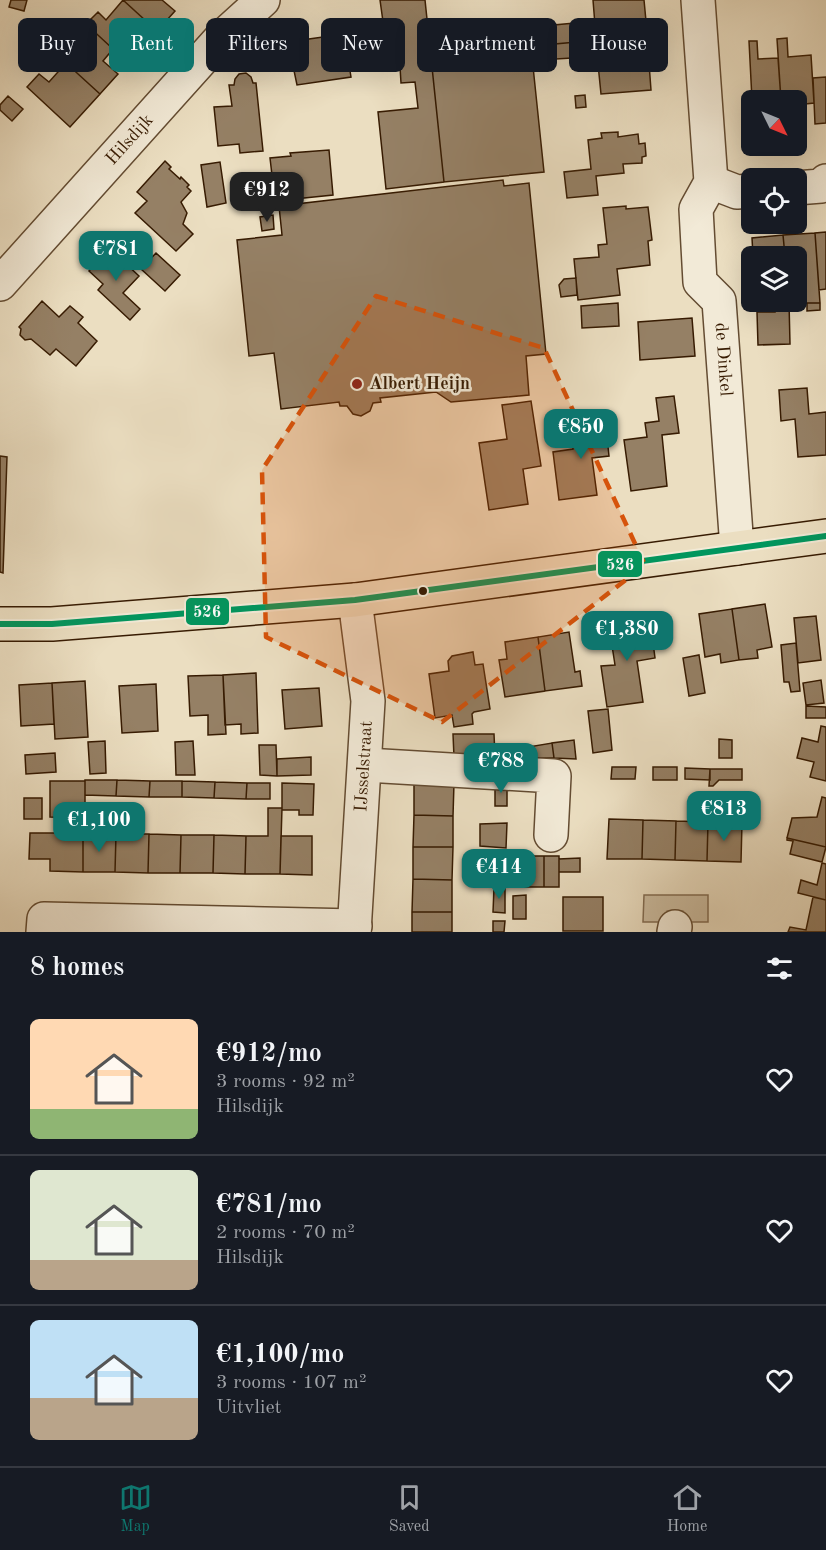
<!DOCTYPE html>
<html lang="en">
<head>
<meta charset="utf-8">
<style>
  :root { --surface:#171b24; --page:#242831; --text:#f1f3f6; --muted:#9ea1a6; --line:#363941; --accent:#0f766e }
  body { margin:0; font-family:"Old Standard TT",serif; background:var(--page); color:var(--text); height:100vh; display:flex; flex-direction:column; font-size:22px; white-space:nowrap }
  * { box-sizing:border-box; margin:0 }
  p { font-size:20px; color:var(--muted) }
  .icon { flex:none; width:33px; height:33px; fill:none; stroke:currentColor; stroke-width:2; stroke-linecap:round; stroke-linejoin:round }
  .map { position:relative; height:932px; overflow:hidden }
  .details { display:flex; flex-direction:column; background:var(--surface); flex:1 }
  .details>* { flex:none }
  .guide { position:absolute; left:18px; top:18px; width:790px; height:54px; display:flex; gap:12px }
  .needle { width:39px; rotate:133deg }
  .controls { position:absolute; left:741px; top:90px; display:grid; gap:12px }
  .controls a { display:grid; place-items:center; width:66px; height:66px; border-radius:9px; background:var(--surface); box-shadow:0 6px 24px #0002; font-size:30px }
  .price { position:absolute; translate:-50% -51px; padding:0 14px; border-radius:12px; background:var(--accent); color:#fff; font-size:20px; line-height:39px; filter:drop-shadow(0 2px 3px #0008) }
  .price::after { content:''; position:absolute; left:50%; top:36px; width:18px; height:14px; margin-left:-9px; background:inherit; clip-path:polygon(0 0,100% 0,50% 100%) }
  .price.active { background:#222; color:#fff }
  ul { padding:0; list-style:none }
  li { display:flex; align-items:center; gap:18px; height:150px; padding:0 30px }
  li+li { border-top:2px solid var(--line) }
  li span { display:grid; place-items:center; flex:none; width:168px; height:120px; border-radius:9px; color:#555 }
  li>.icon { margin-inline-start:auto }
  span .icon { width:72px; height:72px; fill:#fffc; stroke-width:1 }
  li b { font-size:26px }
  h2 { display:flex; justify-content:space-between; align-items:center; height:72px; padding:0 30px; font-size:26px }
  .chip { padding:0 21px; border-radius:9px; background:var(--surface); box-shadow:0 6px 24px #0002; font-size:21px; line-height:54px }
  .chip.active { background:var(--accent); color:#fff }
  .tabs { display:flex; justify-content:space-around; align-items:center; height:84px; border-top:2px solid var(--line); background:var(--surface); font-size:16px; color:var(--muted) }
  .tabs a { display:grid; justify-items:center; gap:3px }
  .tabs .active { color:var(--accent) }
  .map>svg:first-child { display:block }
</style>
</head>
<body>
<div class="map">
<svg width="826" height="932" viewBox="0 0 826 932">
  <rect width="100%" height="100%" fill="#ebdec1"/>
  <filter id="stains"><feTurbulence type="fractalNoise" baseFrequency=".00333" numOctaves="4"/><feColorMatrix values="0 0 0 0 .2 0 0 0 0 .09 0 0 0 0 .02 0 0 0 .5 -.17"/></filter>
  <radialGradient id="worn" r=".72"><stop offset=".6" stop-color="#630" stop-opacity="0"/><stop offset="1" stop-color="#630" stop-opacity=".3"/></radialGradient>
  <!-- green -->
  <path fill="#ccbda1" stroke="#826c52" stroke-width="1.5" d="M644,895H708V922H643Z"/>
  <!-- building -->
  <path fill="#958065" stroke="#371b02" stroke-width="1.5" d="M11,0H27L24,11L9,7Z
    M123,0L157,31L139,52L123,38L113,49L86,24L98,12L106,20Z
    M123,0H162L175,11L157,31Z
    M380,0H425L444,182L386,189L378,112L418,108L415,82L401,83L398,34L385,36Z
    M593,0H644L646,21L595,25Z
    M585,22L587,41L555,44L554,25Z
    M86,24L113,49L103,61L118,74L100,94L66,63L84,43L76,36Z
    M529,28L544,172L444,182L429,38Z
    M344,34L351,77L297,85L288,42Z
    M787,38L788,57L811,55L814,103L796,105V100H781L777,39Z
    M587,41L588,57L556,59L555,44Z
    M749,41H757L758,59L778,58L781,100H752Z
    M648,50L651,90L601,94L597,54Z
    M66,63L100,94L70,127L27,87L39,74L49,82Z
    M246,73L251,77L253,83H256L263,151L240,153L239,144L218,146L214,107L232,106L229,85H234L235,79L239,74Z
    M826,77V123L815,124L813,78Z
    M585,95L586,107L576,108L575,96Z
    M8,96L23,109L12,121L0,110V105Z
    M618,132V137L638,134L639,144L645,143L646,156L642,157V163L623,164L624,173L596,176L598,195L567,198L564,172L591,169L588,140L602,138L601,133Z
    M329,150L333,195L275,201L270,158L291,156L290,153Z
    M165,161L171,167L169,169L180,179L181,177L189,185L187,187L191,191L181,202L187,213L183,224L193,234L176,251L135,213L147,201L137,192Z
    M220,162L226,203L207,207L201,165Z
    M503,180L504,186L529,183L546,354L526,356L529,395L451,402L436,392L380,398L381,402L373,403L370,411L361,416L353,414L347,406H340L339,402L281,409L274,353L249,356L237,240L282,235L279,206Z
    M626,206V209L648,207L652,240L648,241L650,265L617,269L620,295L578,300L574,259L599,257L598,245L607,244L603,208Z
    M273,215L274,229L262,231L260,217Z
    M826,232V289L819,290L815,233Z
    M815,233L820,303H805L804,291H796V256H785L783,235Z
    M783,235L785,256H753L752,238Z
    M110,249L139,276L123,293L140,309L130,320L98,290L103,284L89,271L99,260L98,256L103,252H107Z
    M156,253L180,275L165,291L141,269Z
    M576,278L577,295L561,297L559,285L564,279Z
    M42,301L59,317L70,306L83,317L78,323L97,341L76,366L56,349L50,355L31,339L25,340L20,335L21,329L19,327Z
    M774,302H789L790,344L758,345L757,312H775Z
    M618,303L619,326L582,328L581,306Z
    M807,303H820V310L807,311Z
    M692,318L695,356L640,360L638,322Z
    M807,388L809,414L826,412V455L798,457L795,419L781,421L779,390Z
    M674,396L679,433L662,435L667,486L631,491L624,440L647,437L645,423L659,421L656,398Z
    M531,401L541,466L523,469L528,504L489,510L479,443L507,439L502,405Z
    M605,419L609,456L592,458L597,495L559,500L553,452L573,449L570,423Z
    M0,456L7,457L3,573L0,572Z
    M765,604L772,647L757,650L758,658L739,660L732,609Z
    M732,609L739,660L721,663L720,654L705,657L699,614Z
    M816,616L821,660L798,663L794,618Z
    M650,620L655,658L637,661L643,702L607,707L601,666L615,665L609,626Z
    M569,632L575,672L580,671L582,686L545,691L538,637Z
    M538,637L545,691L505,697L499,660L507,659L505,642Z
    M796,643L800,691L791,692L789,682H784L781,645Z
    M473,652L475,665L483,664L490,709L474,712L472,714L473,724L454,727L452,715L435,718L429,674L449,671L448,661L452,656Z
    M699,655L705,693L689,696L683,658Z
    M256,673L258,733L241,734V724L225,725L223,675Z
    M223,675L226,734L208,735V715L190,716L188,676Z
    M821,680L824,703L806,705L803,683Z
    M85,681L88,737L55,739L52,683Z
    M52,683L54,724L21,726L19,685Z
    M156,684L158,731L122,733L119,686Z
    M319,688L322,726L285,729L282,690Z
    M806,706L826,707V718H806Z
    M608,709L612,750L593,753L588,711Z
    M821,726L826,727V781L810,777L814,762L797,758L802,738L818,742Z
    M453,734H494L495,757H454Z
    M719,739L732,740V758H719Z
    M574,740L576,759L554,758L552,743Z
    M105,741L106,773L90,774L88,742Z
    M193,741L195,775H176L175,742Z
    M552,743L554,758H530L528,747Z
    M259,745H276L277,776L260,775Z
    M55,753L56,772L26,774L25,755Z
    M311,757V775L277,776V759Z
    M612,767H636L635,779H611Z
    M653,767H677V780H653Z
    M685,768L710,769V780L685,779Z
    M710,769H742V780H719L713,786H709Z
    M85,780H117L116,796L85,795Z
    M117,780L150,781L149,797L116,796Z
    M50,781H85V818L50,817Z
    M150,781H182V797H149Z
    M182,781L215,782L214,798L182,797Z
    M215,782L247,783L246,799L214,798Z
    M414,782L454,783L453,816L414,815Z
    M495,782H507V806H495Z
    M247,783H270V799H246Z
    M282,783L314,784L313,815H299V810H282Z
    M822,797L826,798V847L787,838L792,818L817,817Z
    M24,798H42V819H24Z
    M268,808H282L280,874H245L246,836H268Z
    M414,815L453,816V847H413Z
    M609,819L643,820L642,859H607Z
    M643,820L676,821L675,860L642,859Z
    M676,821L708,822L707,861L675,860Z
    M708,822L742,823L741,862L707,861Z
    M507,823L506,848L480,846V824Z
    M30,833H83V872L50,871V859H29Z
    M83,833L116,834L115,872H83Z
    M116,834H149L148,873L115,872Z
    M149,834L181,835L180,873H148Z
    M181,835H214L213,873H180Z
    M214,835L246,836L245,874L213,873Z
    M281,836H312V875L280,874Z
    M787,838L826,847L822,862L790,854L793,841L787,840Z
    M413,847H453L452,880L413,879Z
    M494,856H505V879H494Z
    M514,856H529V887H514Z
    M529,856H544V887H529Z
    M544,856H559V887H544Z
    M580,858V872H559V859Z
    M822,863L826,864V900L798,893L801,880L817,885Z
    M413,879L452,880V912H412Z
    M494,888H505V913L493,912Z
    M526,895V919H513V896Z
    M563,897H603V931H563Z
    M813,897L826,900V932H788L790,927L806,930Z
    M412,912H452V932H412Z
    M493,921H505L504,932H493Z"/>
  <g fill="none" stroke-linecap="round" stroke-linejoin="round">
    <!-- minor casing -->
    <g stroke="#644c32" stroke-width="36">
      <g id="minor">
        <path id="s1" d="M698,0L711,182L696,209L700,282L719,301L737,548"/>
        <path d="M711,182L737,192L752,191"/>
        <path d="M796,188L821,186L826,181"/>
        <path id="s2" d="M0,284L221,38L263,0"/>
        <path d="M366,765L554,776L551,835"/>
        <path d="M43,932L44,919L355,926"/>
        <path id="s3" d="M354,932L368,701L355,600"/>
        <path d="M674,932L675,927"/>
      </g>
    </g>
    <!-- major casing -->
    <g stroke="#371b02" stroke-width="36">
      <path id="major" d="M0,624H52L355,600L826,536"/>
    </g>
    <!-- minor -->
    <use href="#minor" stroke="#f2ead7" stroke-width="33"/>
    <!-- major -->
    <use href="#major" stroke="#ebdec1" stroke-width="33"/>
    <!-- bus-1 casing -->
    <g stroke="#f2ead7" stroke-width="10">
      <path id="bus-1" d="M0,624H52L355,600L826,536"/>
    </g>
    <!-- bus-1 -->
    <use href="#bus-1" stroke="#00965e" stroke-width="6"/>
  </g>
  <!-- marked area -->
  <path fill="#d6530b" fill-opacity="0.2" stroke="#d6530b" stroke-width="4.5" stroke-dasharray="12 8" stroke-linejoin="round" d="M376,296L544,348L645,565L442,722L266,637L262,470Z"/>
  <!-- markers -->
  <circle fill="#8f2418" stroke="#f2ead7" stroke-width="2" cx="357" cy="384" r="6"/>
  <circle fill="#371b02" stroke="#f2ead7" stroke-width="2" cx="423" cy="591" r="5"/>
  <g text-anchor="middle" dominant-baseline="central" stroke-width="5" stroke-linejoin="round" paint-order="stroke">
    <!-- street labels -->
    <g font-size="18" fill="#371b02" stroke="#f2ead7">
      <text stroke="none"><textPath href="#s2" startOffset="194">Hilsdijk</textPath></text>
      <text stroke="none"><textPath href="#s1" startOffset="372">de Dinkel</textPath></text>
      <text stroke="none"><textPath href="#s3" startOffset="166">IJsselstraat</textPath></text>
    </g>
    <!-- poi labels -->
    <g font-size="18" font-weight="bold" fill="#371b02" stroke="#f2ead7" text-anchor="start">
      <text x="369" y="384">Albert Heijn</text>
    </g>
  </g>
  <g stroke="#f2ead7" stroke-width="2">
    <rect x="597" y="550" width="46" height="28" rx="6" fill="#00965e"/>
    <rect x="185" y="597" width="45" height="29" rx="6" fill="#00965e"/>
  </g>
  <g font-size="16" text-anchor="middle" font-weight="bold" fill="#fff">
    <text x="620" y="570">526</text>
    <text x="207" y="617">526</text>
  </g>
  <rect width="100%" height="100%" filter="url(#stains)"/>
  <rect width="100%" height="100%" fill="url(#worn)"/>
</svg>
<div class="controls">
<a><svg class="needle" viewBox="-14 -14 28 28"><path d="M0-13l5 13h-10z" fill="#e53935"/><path d="M0 13l5-13h-10z" fill="#9ea1a6"/></svg></a>
<a><svg class="icon" aria-label="locate" viewBox="0 0 24 24"><circle cx="12" cy="12" r="6"/><path d="M12 2v4M12 18v4M2 12h4M18 12h4"/></svg></a>
<a><svg class="icon" aria-label="layers" viewBox="0 0 24 24"><path d="M12 4l9 5-9 5-9-5zM3 14l9 5 9-5"/></svg></a>
</div>
<b class="price active" style="left:267px;top:223px">€912</b>
<b class="price" style="left:116px;top:282px">€781</b>
<b class="price" style="left:581px;top:460px">€850</b>
<b class="price" style="left:627px;top:662px">€1,380</b>
<b class="price" style="left:501px;top:794px">€788</b>
<b class="price" style="left:724px;top:842px">€813</b>
<b class="price" style="left:99px;top:853px">€1,100</b>
<b class="price" style="left:499px;top:900px">€414</b>
<div class="guide">
<a class="chip">Buy</a>
<a class="chip active">Rent</a>
<a class="chip">Filters</a>
<a class="chip">New</a>
<a class="chip">Apartment</a>
<a class="chip">House</a>
</div>
</div>
<section class="details">
<h2>8 homes<svg class="icon" aria-label="filters" viewBox="0 0 24 24"><path d="M4 7h16M4 17h16"/><circle cx="9" cy="7" r="2"/><circle cx="15" cy="17" r="2"/></svg></h2>
<ul>
<li><span style="background:linear-gradient(#ffd9b3 75%,#8fb573 0)"><svg class="icon" aria-label="home" viewBox="0 0 24 24"><path d="M3 11l9-7 9 7M6 9v11h12V9"/></svg></span><div><b>€912/mo</b><p>3 rooms · 92 m²</p><p>Hilsdijk</p></div><svg class="icon" aria-label="heart" viewBox="0 0 24 24"><path d="M12 20l-8-8c-3-5 5-10 8-4 3-6 11-1 8 4z"/></svg></li>
<li><span style="background:linear-gradient(#dfe7d0 75%,#b9a48a 0)"><svg class="icon" aria-label="home" viewBox="0 0 24 24"><path d="M3 11l9-7 9 7M6 9v11h12V9"/></svg></span><div><b>€781/mo</b><p>2 rooms · 70 m²</p><p>Hilsdijk</p></div><svg class="icon" aria-label="heart" viewBox="0 0 24 24"><path d="M12 20l-8-8c-3-5 5-10 8-4 3-6 11-1 8 4z"/></svg></li>
<li><span style="background:linear-gradient(#bfe0f5 65%,#b9a48a 0)"><svg class="icon" aria-label="home" viewBox="0 0 24 24"><path d="M3 11l9-7 9 7M6 9v11h12V9"/></svg></span><div><b>€1,100/mo</b><p>3 rooms · 107 m²</p><p>Uitvliet</p></div><svg class="icon" aria-label="heart" viewBox="0 0 24 24"><path d="M12 20l-8-8c-3-5 5-10 8-4 3-6 11-1 8 4z"/></svg></li>
</ul>
</section>
<nav class="tabs">
<a class="active"><svg class="icon" aria-label="map" viewBox="0 0 24 24"><path d="M3 6l6-2 6 2 6-2v14l-6 2-6-2-6 2zM9 4v14M15 6v14"/></svg>Map</a>
<a><svg class="icon" aria-label="saved" viewBox="0 0 24 24"><path d="M7 4h10v16l-5-4-5 4z"/></svg>Saved</a>
<a><svg class="icon" aria-label="home" viewBox="0 0 24 24"><path d="M3 11l9-7 9 7M6 9v11h12V9"/></svg>Home</a>
</nav>
</body>
</html>
